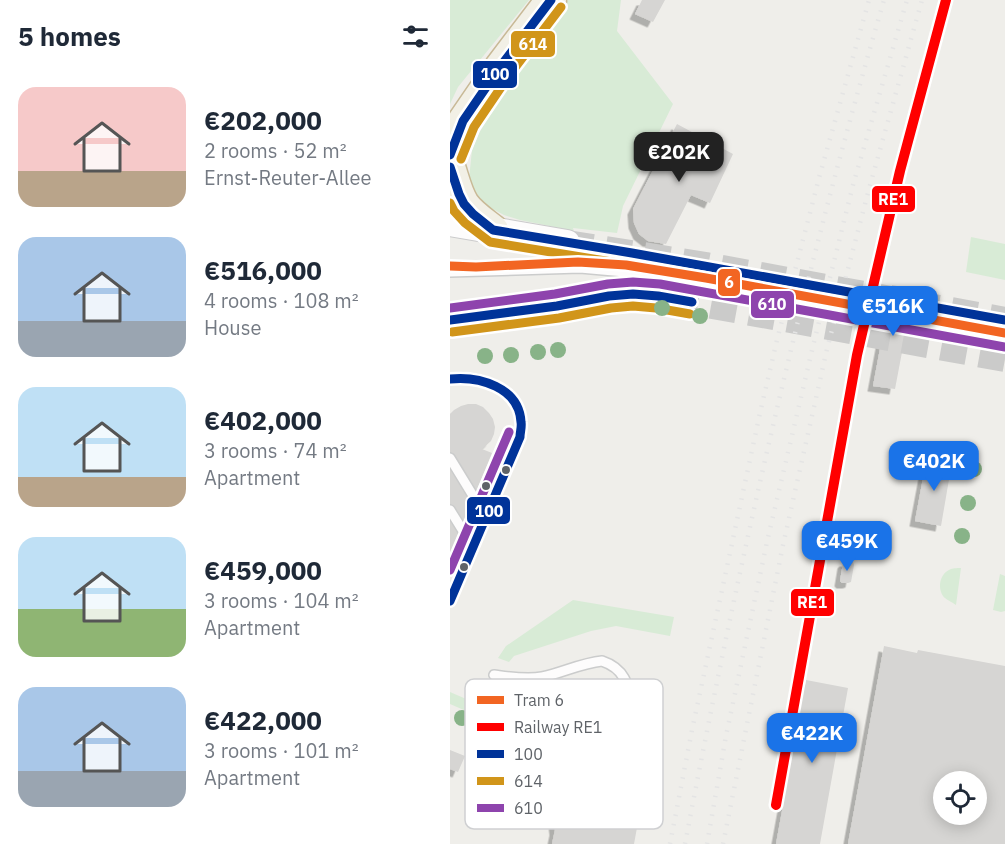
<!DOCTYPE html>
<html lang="en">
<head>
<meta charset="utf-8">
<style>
  :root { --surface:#fff; --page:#f2f2f3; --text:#1f2937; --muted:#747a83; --accent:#1a73e8 }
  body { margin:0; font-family:"IBM Plex Sans",sans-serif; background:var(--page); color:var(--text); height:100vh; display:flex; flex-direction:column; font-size:22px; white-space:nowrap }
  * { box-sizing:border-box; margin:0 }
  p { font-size:20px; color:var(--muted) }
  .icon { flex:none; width:33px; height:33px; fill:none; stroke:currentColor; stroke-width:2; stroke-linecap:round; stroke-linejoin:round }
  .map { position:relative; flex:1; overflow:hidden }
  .drawer { display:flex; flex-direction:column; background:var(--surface); width:450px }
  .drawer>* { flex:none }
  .fabs { position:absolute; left:483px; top:771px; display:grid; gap:12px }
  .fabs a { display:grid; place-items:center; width:54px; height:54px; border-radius:50%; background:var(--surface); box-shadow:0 3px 15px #0003; font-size:30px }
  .price { position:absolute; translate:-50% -51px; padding:0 14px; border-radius:12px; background:var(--accent); color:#fff; font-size:20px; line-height:39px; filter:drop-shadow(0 2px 3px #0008) }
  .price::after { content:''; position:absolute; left:50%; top:36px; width:18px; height:14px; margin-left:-9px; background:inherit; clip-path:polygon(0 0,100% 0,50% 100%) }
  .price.on { background:#222; color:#fff }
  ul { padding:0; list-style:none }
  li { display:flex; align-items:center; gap:18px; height:150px; padding:0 18px }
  li span { display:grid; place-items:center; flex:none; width:168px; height:120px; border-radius:18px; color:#555 }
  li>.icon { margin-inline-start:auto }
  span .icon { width:72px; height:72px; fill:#fffc; stroke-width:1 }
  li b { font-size:26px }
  h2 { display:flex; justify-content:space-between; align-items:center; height:72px; padding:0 18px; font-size:26px }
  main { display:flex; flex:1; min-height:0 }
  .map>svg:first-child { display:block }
</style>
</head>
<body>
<main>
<section class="drawer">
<h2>5 homes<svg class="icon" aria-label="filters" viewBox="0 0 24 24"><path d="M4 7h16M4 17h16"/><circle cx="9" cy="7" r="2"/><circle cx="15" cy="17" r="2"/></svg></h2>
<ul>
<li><span style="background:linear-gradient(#f6c9c9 70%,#b9a48a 0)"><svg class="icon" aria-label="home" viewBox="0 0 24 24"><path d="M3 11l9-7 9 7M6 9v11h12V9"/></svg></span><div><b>€202,000</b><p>2 rooms · 52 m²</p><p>Ernst-Reuter-Allee</p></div></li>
<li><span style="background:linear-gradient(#a9c7e8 70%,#9aa5b1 0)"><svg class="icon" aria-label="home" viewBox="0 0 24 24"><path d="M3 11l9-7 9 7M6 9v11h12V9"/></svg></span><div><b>€516,000</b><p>4 rooms · 108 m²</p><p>House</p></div></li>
<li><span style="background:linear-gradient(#bfe0f5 75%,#b9a48a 0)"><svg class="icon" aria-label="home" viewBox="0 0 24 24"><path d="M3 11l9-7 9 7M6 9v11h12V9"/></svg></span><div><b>€402,000</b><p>3 rooms · 74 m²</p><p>Apartment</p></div></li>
<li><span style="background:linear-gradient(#bfe0f5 60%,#8fb573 0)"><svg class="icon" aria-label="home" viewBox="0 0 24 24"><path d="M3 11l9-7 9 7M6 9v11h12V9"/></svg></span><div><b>€459,000</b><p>3 rooms · 104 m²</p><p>Apartment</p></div></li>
<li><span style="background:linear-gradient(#a9c7e8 70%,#9aa5b1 0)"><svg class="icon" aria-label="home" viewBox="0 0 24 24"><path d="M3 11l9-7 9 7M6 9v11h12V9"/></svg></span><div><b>€422,000</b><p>3 rooms · 101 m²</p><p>Apartment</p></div></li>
</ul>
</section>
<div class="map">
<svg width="555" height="844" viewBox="0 0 555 844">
  <defs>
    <filter id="shadow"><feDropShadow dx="-5.5" dy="5.5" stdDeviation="0" flood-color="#0004"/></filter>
  </defs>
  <rect width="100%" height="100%" fill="#efeeea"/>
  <!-- green -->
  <path fill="#d8ebd6" d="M0,0H79L8,87L0,104Z
    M118,0H171L167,31L223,104L173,206L167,233L123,228L124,231L70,220L54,215L37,206L22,188L19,179L22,150L29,133L58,86L100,24L101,25Z
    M521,237L555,244V280L516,272Z
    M511,568L506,605C502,602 495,599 493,596C487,587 490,573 501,569C503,568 509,568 511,568Z
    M550,574L555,576V611L551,612L543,610Z
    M123,600L224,617L220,636L166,626L141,631L64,656L59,662L48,658L56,646Z
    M0,692L139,752H158V749H171L173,771L149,759V755L142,754L141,759L134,762L0,704Z"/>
  <!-- building -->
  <path fill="#d6d5d3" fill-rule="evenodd" filter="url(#shadow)" d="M192,0H215L203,22L185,14Z
    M227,124L283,154L260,203L241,195L216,244L198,241L189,234L184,223L183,209Z
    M442,285L464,289L445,389L423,386Z
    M18,404H26L33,407L39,413L43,419L45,427L44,434L41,441L32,449L42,453L0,556V414L4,410L11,406Z
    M477,457L502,462L491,526L465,521Z
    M395,561L403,562L404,565L401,582L398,583H392L390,581L393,563Z
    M434,646L467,653L468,650L555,666V844H398ZM494,782H526V814H494Z
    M356,680L398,688L370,844H326Z
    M0,750L15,756L8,772L0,769Z
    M147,758L159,767L172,772L188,774L197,773L184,844H102L105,830L103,813L95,792L84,779L92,762L96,763L116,766L129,764Z"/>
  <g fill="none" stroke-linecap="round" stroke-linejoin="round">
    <!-- secondary-tunnel -->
    <path stroke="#cbcbca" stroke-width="26" stroke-dasharray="26 13" stroke-linecap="butt" d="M117,243L256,265L555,320
      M107,306L159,296L183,294L208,296L555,359"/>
    <!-- service casing -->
    <g stroke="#cbcccc" stroke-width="12">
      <path id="service" d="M0,272L130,268L186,273L555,340
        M0,379C35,372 80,396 70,437L0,601
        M0,458L36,517
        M0,510L23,547
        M0,559L11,576
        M152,661C161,664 169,669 174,678C184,696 172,719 153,723C143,724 134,721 125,718L44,675C59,677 76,680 92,677C112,673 131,663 152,661Z"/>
    </g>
    <!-- secondary casing -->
    <g stroke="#cacacb" stroke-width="28">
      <path id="secondary" d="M0,223L117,243
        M0,320L107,306"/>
    </g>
    <!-- trunk casing -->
    <g stroke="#c8b996" stroke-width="33">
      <path id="trunk" d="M0,155L13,121L50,67L101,0
        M0,167C4,179 7,193 14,204C21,214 33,222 43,230"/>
    </g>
    <!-- service -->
    <use href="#service" stroke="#fdfcfc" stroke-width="9"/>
    <!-- secondary -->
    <use href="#secondary" stroke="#fdfcfc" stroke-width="26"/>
    <!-- trunk -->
    <use href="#trunk" stroke="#f2f0e6" stroke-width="30"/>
    <!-- rail -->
    <path stroke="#e4e4e4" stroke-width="4.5" stroke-dasharray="1.5 8" stroke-linecap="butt" d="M220,844L242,730L310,413L327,340L369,178L419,0
      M235,844C289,560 353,278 434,0
      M257,844L276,736L317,542L363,346L403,185L457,0
      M273,844L333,545L377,349L419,189L472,0"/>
    <!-- bus-1 casing -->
    <g stroke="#fff" stroke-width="14">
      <path id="bus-1" d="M0,155L13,121L50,67L101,0
        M0,167L9,194L14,204L23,214L43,230L182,253L555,320
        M0,320L107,306L159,296L183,294L208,296L242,302
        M0,379C29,376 69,387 71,422C72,427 70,432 70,437L0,601"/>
    </g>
    <!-- bus-2 casing -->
    <g stroke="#fff" stroke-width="14">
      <path id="bus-2" d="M11,159L24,127L60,74L111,7
        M0,203L4,211L15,223L40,242L180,265L553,332
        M2,332L109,318L161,308L183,306L206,308L240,314"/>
    </g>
    <!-- bus-3 casing -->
    <g stroke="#fff" stroke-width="14">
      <path id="bus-3" d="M0,308L105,294L158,284L183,282L210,284L555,347
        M0,570L59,432"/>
    </g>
    <!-- bus-1 -->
    <use href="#bus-1" stroke="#039" stroke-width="9"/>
    <!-- bus-2 -->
    <use href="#bus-2" stroke="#d1951a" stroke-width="9"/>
    <!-- bus-3 -->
    <use href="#bus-3" stroke="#8e44ad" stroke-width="9"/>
    <!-- rail-1 casing -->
    <g stroke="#fff" stroke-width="15">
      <path id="rail-1" d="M326,805L407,355L450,171L496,0"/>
    </g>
    <!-- rail-1 -->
    <use href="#rail-1" stroke="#f00" stroke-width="10"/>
    <!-- tram-1 casing -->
    <g stroke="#fff" stroke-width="14">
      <path id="tram-1" d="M0,266L26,267L128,262L176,265L256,278L555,333"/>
    </g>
    <!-- tram-1 -->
    <use href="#tram-1" stroke="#f26522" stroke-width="9"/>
  </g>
  <!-- trees -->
  <g fill="#88b388">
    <circle cx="212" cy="308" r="8"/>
    <circle cx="250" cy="316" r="8"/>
    <circle cx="108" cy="350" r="8"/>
    <circle cx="88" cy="352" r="8"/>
    <circle cx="61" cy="355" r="8"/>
    <circle cx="35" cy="356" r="8"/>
    <circle cx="524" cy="469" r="8"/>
    <circle cx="518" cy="503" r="8"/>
    <circle cx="512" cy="536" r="8"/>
    <circle cx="12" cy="718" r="8"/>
  </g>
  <!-- markers -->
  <g fill="#5f6368" stroke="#fff" stroke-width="2">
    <circle cx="56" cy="470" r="5"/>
    <circle cx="36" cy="486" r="5"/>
    <circle cx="14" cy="567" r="5"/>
  </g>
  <!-- legend -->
  <rect x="15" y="679" width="198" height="150" rx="9" fill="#fff" stroke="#cfd0d2" stroke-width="1.5"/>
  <rect x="27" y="696" width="27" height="8" fill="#f26522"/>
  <rect x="27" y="723" width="27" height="8" fill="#f00"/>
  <rect x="27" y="750" width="27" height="8" fill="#039"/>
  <rect x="27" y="777" width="27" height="8" fill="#d1951a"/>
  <rect x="27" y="804" width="27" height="8" fill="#8e44ad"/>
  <g font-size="16" fill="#5f6368">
    <text x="64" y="706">Tram 6</text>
    <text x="64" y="733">Railway RE1</text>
    <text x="64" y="760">100</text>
    <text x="64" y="787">614</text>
    <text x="64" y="814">610</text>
  </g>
  <g stroke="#fff" stroke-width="2">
    <rect x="60" y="30" width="46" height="28" rx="6" fill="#d1951a"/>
    <rect x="22" y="60" width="46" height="29" rx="6" fill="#039"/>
    <rect x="421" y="185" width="45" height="28" rx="6" fill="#f00"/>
    <rect x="267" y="268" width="24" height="29" rx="6" fill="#f26522"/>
    <rect x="300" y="290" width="45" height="29" rx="6" fill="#8e44ad"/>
    <rect x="16" y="496" width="45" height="29" rx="6" fill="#039"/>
    <rect x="340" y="588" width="45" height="29" rx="6" fill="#f00"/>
  </g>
  <g font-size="16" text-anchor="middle" font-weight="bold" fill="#fff">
    <text x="83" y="50">614</text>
    <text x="45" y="80">100</text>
    <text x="443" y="205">RE1</text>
    <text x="279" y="288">6</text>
    <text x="322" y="310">610</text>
    <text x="39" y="517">100</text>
    <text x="362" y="608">RE1</text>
  </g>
</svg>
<div class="fabs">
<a><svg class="icon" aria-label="locate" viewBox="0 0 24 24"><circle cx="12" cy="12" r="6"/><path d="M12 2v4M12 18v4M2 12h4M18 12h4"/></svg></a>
</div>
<b class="price on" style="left:229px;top:183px">€202K</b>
<b class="price" style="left:443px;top:337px">€516K</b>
<b class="price" style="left:484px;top:492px">€402K</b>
<b class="price" style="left:397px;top:572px">€459K</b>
<b class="price" style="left:362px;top:764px">€422K</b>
</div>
</main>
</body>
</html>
